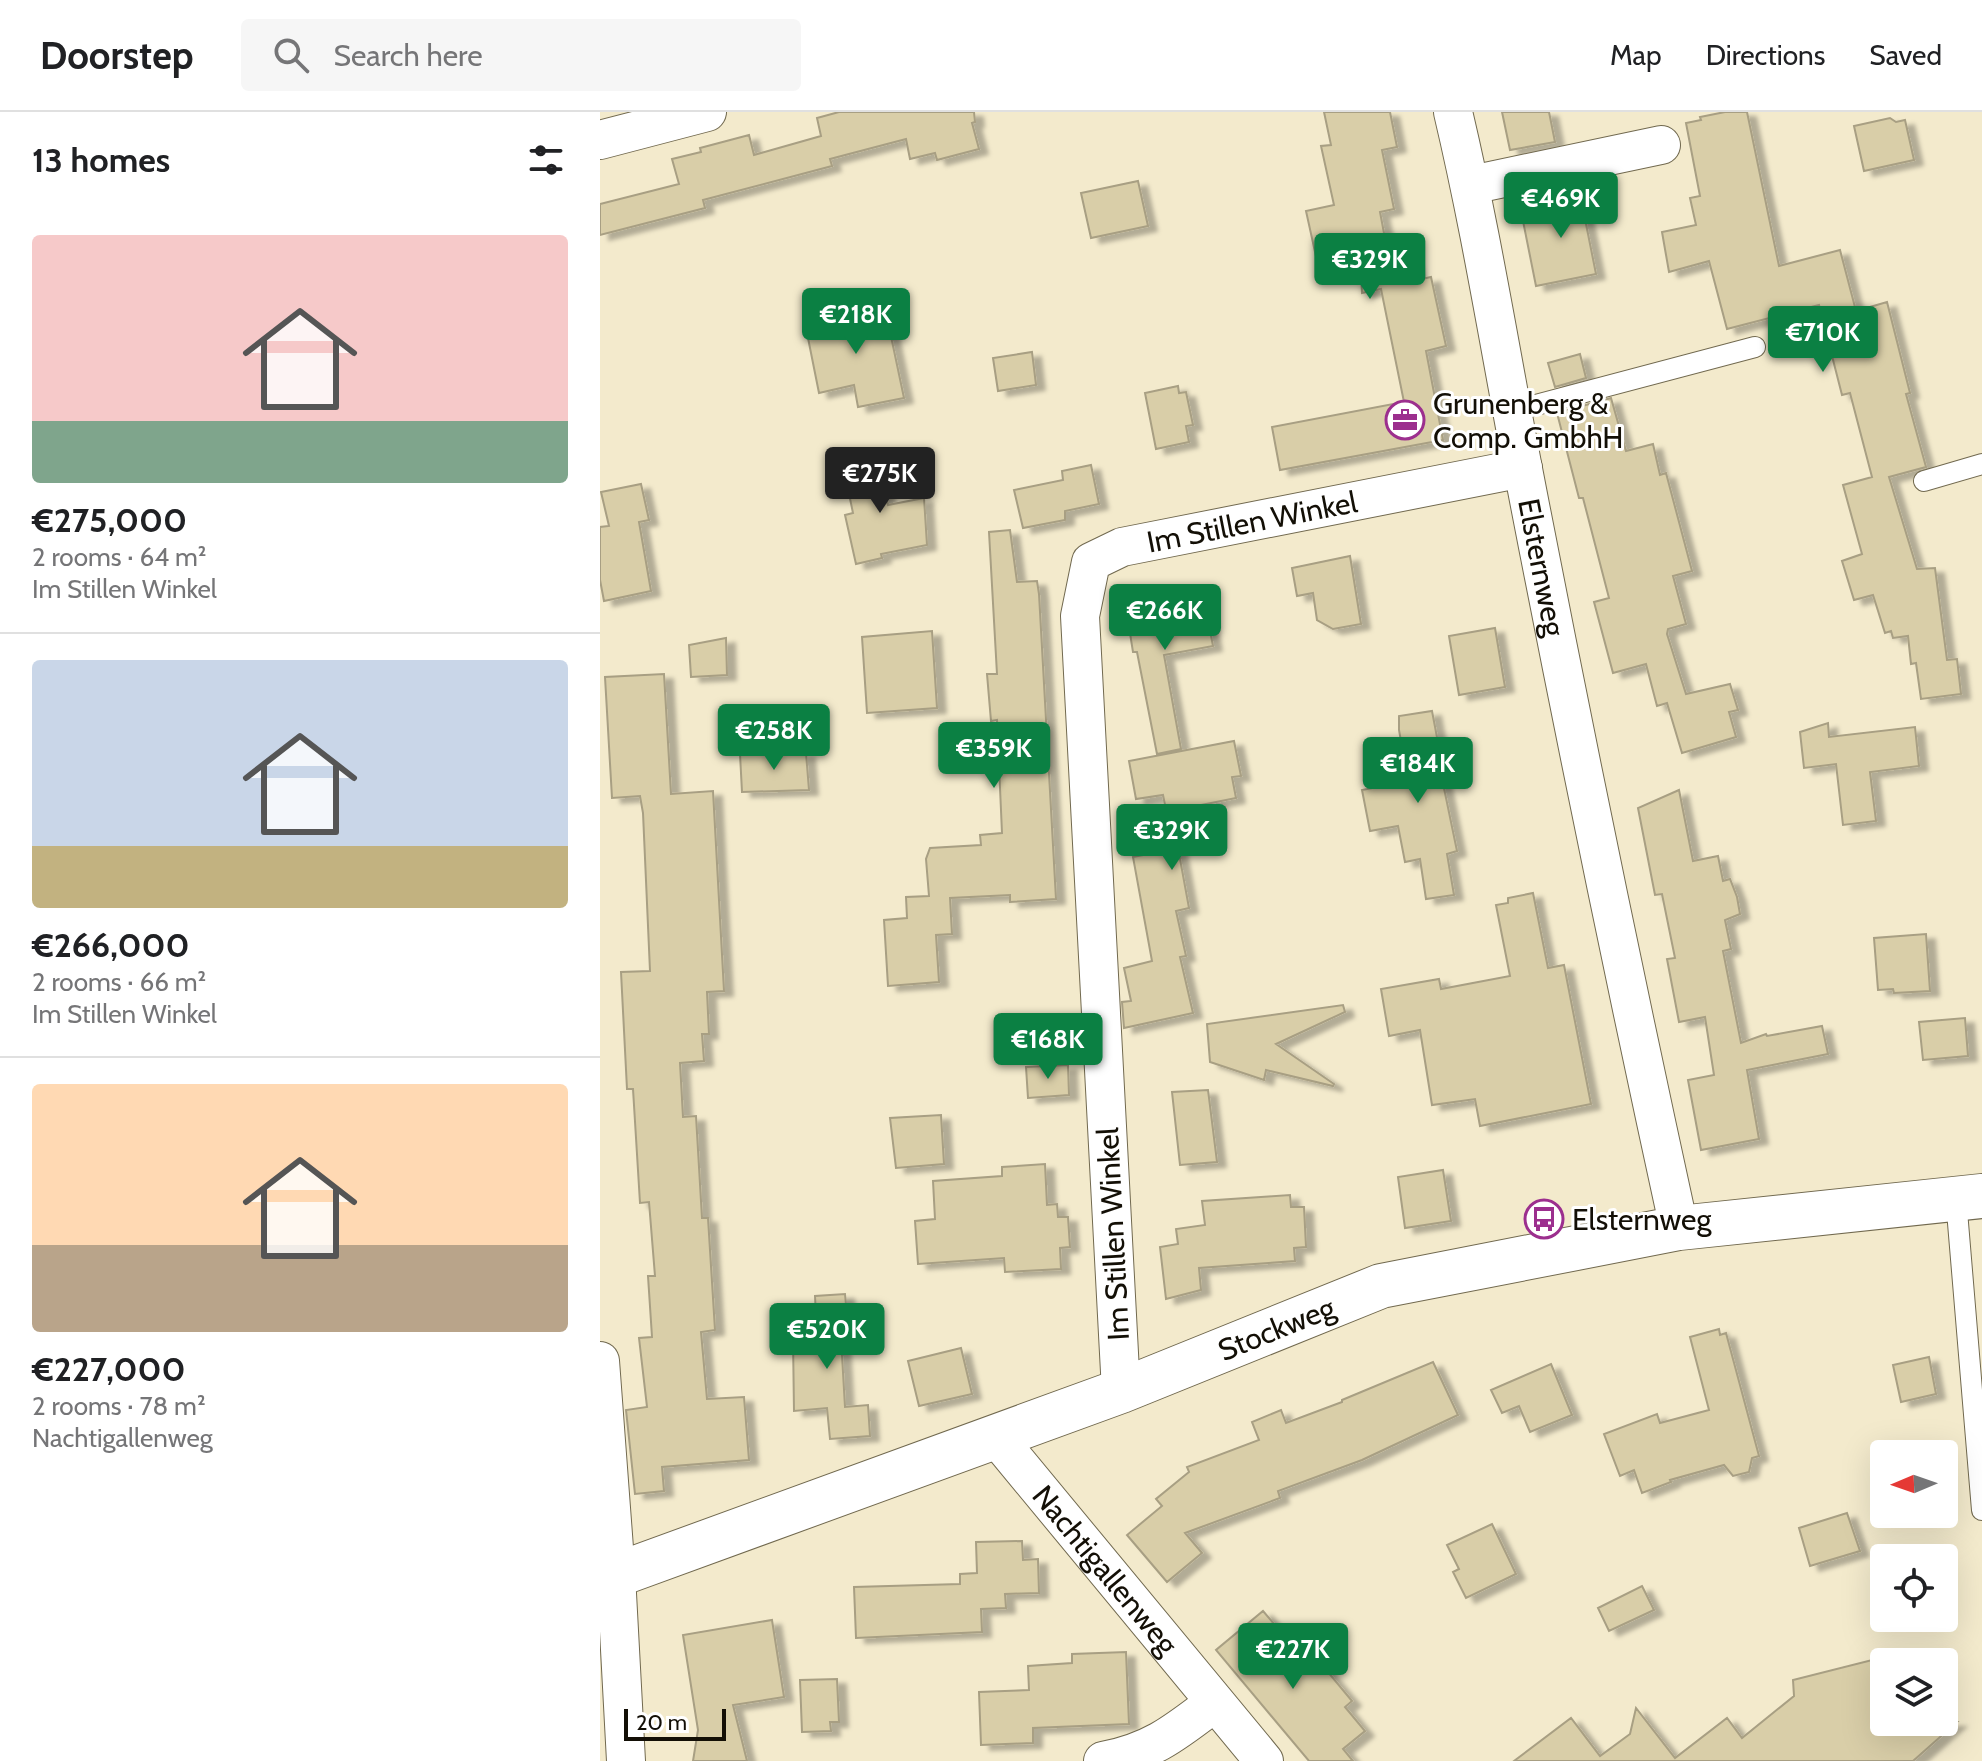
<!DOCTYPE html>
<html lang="en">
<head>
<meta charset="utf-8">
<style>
  :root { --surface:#fff; --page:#f6f6f6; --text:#202124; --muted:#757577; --line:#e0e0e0; --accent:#0b8043 }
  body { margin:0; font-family:Cabin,sans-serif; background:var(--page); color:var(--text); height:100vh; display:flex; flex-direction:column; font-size:30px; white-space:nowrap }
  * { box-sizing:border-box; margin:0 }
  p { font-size:26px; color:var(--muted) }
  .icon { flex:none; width:44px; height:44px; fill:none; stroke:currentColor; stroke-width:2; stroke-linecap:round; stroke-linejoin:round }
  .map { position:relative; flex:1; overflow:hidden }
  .side { display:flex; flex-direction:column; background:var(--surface); width:600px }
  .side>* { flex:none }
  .needle { width:52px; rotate:268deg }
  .controls { position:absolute; left:1270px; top:1328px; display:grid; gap:16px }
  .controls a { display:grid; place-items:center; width:88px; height:88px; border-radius:8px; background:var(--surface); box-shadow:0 8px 32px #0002; font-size:40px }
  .scale { position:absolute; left:24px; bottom:20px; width:102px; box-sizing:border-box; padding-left:8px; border:4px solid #130f06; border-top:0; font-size:22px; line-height:28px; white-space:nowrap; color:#130f06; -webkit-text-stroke:6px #fff; paint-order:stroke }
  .price { position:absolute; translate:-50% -68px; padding:0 18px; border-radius:8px; background:var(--accent); color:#fff; font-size:26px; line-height:52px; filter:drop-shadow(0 2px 4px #0008) }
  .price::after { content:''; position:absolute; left:50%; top:48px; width:24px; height:18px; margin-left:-12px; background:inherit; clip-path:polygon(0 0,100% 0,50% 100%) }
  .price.current { background:#222; color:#fff }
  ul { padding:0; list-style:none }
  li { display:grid; align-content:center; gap:16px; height:424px; padding:0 32px }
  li+li { border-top:2px solid var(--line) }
  li span { display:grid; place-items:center; height:248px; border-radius:8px; color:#555 }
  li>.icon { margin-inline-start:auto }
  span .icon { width:144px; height:144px; fill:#fffc; stroke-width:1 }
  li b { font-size:34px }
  h2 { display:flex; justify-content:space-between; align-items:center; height:96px; padding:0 32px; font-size:34px }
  header { display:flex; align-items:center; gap:48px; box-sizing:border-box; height:112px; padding:0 40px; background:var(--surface); border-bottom:2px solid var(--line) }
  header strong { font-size:38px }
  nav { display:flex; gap:44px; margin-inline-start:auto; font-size:28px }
  .search { width:560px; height:72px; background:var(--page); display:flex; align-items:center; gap:20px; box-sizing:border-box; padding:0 28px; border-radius:8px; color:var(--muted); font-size:30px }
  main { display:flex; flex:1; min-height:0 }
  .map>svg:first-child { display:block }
</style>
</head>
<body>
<header>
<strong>Doorstep</strong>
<div class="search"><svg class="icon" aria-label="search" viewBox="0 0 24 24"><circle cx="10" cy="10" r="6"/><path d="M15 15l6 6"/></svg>Search here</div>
<nav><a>Map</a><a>Directions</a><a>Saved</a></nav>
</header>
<main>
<section class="side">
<h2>13 homes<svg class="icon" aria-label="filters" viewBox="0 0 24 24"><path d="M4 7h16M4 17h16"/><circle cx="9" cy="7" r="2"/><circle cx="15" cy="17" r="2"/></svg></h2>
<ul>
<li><span style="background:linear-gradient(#f6c9c9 75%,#7fa58c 0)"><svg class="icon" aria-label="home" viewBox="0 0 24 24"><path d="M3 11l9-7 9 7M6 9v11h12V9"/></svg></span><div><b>€275,000</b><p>2 rooms · 64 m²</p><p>Im Stillen Winkel</p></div></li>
<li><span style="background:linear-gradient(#c9d6e8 75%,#c2b280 0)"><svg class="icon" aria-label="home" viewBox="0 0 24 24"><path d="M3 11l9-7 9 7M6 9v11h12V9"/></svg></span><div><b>€266,000</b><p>2 rooms · 66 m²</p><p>Im Stillen Winkel</p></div></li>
<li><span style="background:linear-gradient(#ffd9b3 65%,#b9a48a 0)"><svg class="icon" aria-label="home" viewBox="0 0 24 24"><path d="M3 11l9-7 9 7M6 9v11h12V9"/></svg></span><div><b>€227,000</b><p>2 rooms · 78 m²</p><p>Nachtigallenweg</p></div></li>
</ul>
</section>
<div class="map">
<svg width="1382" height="1649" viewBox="0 0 1382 1649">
  <defs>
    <filter id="shadow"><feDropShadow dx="9" dy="5" stdDeviation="2" flood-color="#0004"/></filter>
  </defs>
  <rect width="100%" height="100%" fill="#f3eacc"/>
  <!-- building -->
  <path fill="#d9cea8" stroke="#a89f83" stroke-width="2" filter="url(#shadow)" d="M239,0H374L375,10L372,11L379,37L337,48L335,41L310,47L306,27L230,47L232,54L103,88L105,96L0,123V92L79,72L72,47L101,40L100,36L149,23L154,43L221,24L217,6Z
    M724,0H790L797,35L782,38L794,97L780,100L790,153L813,150L817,168L831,165L846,234L826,239L843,328L680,358L672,315L804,290L781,177L762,181L760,140L717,149L706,99L734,93L721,34L731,33Z
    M902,0H949L955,30L910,38Z
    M1125,0H1147L1179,154L1240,138L1256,199L1287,190L1310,281L1306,282L1326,355L1289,365L1317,457L1335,456L1347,548L1357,547L1361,582L1321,587L1316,551L1311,552L1308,524L1293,526L1291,519L1285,521L1273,483L1254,488L1242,449L1262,442L1243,373L1272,365L1250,281L1242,283L1219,193L1127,217L1109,149L1069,160L1062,120L1096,113L1090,86L1100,84L1086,11L1101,8L1100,5Z
    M1290,6L1296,10L1305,8L1314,48L1264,59L1254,14Z
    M538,69L548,114L491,126L481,81Z
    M986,71L989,91L982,92L996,162L936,174L922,104L962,96L959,77Z
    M285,196L304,286L258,295L254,273L219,281L205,211Z
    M432,240L436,273L398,279L393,246Z
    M980,242L986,266L955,275L948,251Z
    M578,274L579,281L586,280L593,313L586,314L589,330L556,337L545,281Z
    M1011,286L1026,339L1053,332L1060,363L1066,361L1092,459L1073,464L1086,512L1068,517L1067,522L1086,582L1130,572L1138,598L1129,600L1136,625L1082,641L1067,591L1057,594L1046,552L1013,561L994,490L1009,486L983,386H979L957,301Z
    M278,346L288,393L324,386L327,433L281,442L282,446L256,452L245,403L253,401L243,353Z
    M491,353L499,392L465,399V408L423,416L414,378L463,368L462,359Z
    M41,372L49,408L39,410L51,479L4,489L0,468V415L9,414L1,380Z
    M410,418L417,470L437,469L439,482L456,787L410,790V783L350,786L352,822L336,823L339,870L288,874L284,808L307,806L306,785L329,784L326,747L330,736L381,733L380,723L402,721L397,608L391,609L387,562H397L389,420Z
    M750,444L761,512L733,517L717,508L713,481L697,484L692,456Z
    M597,476L603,509L608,508L613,534L564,543L581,637L557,642L537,540H533L525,490Z
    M895,516L905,575L859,583L849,524Z
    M332,519L337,596L267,601L262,525Z
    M126,526L127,563L91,565L89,533Z
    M64,562L71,682L113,679L124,879L107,880L109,922H102L104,949L80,951L83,1005L96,1004L102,1106H108L115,1218L101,1220L107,1287L144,1285L149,1348L62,1355L64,1379L35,1382L26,1298L47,1295L39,1226L52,1225L48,1164H55L49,1090L40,1091L33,977H27L21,860L50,859L43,701L40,684L12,686L5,565Z
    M832,599L843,657H840L857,739L847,742L854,783L826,787L820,747L805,750L798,714L770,719L762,678L808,669L799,618V604Z
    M1228,611L1229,625L1315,615L1319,654L1270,660L1276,709L1243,713L1236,652L1204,656L1200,620Z
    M634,629L641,664L632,665L636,686L596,694L605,731L578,736L589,796L576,799L586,844L580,845L593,901L524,916L522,890L531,889L524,856L552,849L533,745L574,737L563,683L536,687L529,649Z
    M206,641L209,678L142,680L140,642Z
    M1079,678L1093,749L1118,744L1123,769L1130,767L1137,785L1140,802L1125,808L1131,837L1123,839L1141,931L1166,922L1167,924L1222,914L1228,942L1147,958L1159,1027L1101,1038L1088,968L1114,963L1105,905L1079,910L1067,847L1075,846L1062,782L1055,783L1038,696Z
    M933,781L948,856L964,853L991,992L880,1014L875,987L832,993L820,918L789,924L781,877L839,867L841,877L910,864L896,793L908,791V786Z
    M1326,822L1330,879L1294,881L1293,877L1278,878L1274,826Z
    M743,893L745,900L676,932L734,972L733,974L666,958L664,968L610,950L607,912Z
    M1365,906L1368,944L1323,948L1319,910Z
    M468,953L469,983L428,986L426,955Z
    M608,978L617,1050L580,1053L572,980Z
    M341,1003L344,1052L296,1056L290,1006Z
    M445,1052L447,1093L457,1092L458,1105H468L470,1135L460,1136L461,1157L405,1160L404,1146L318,1152L315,1109L335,1107L333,1069L402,1064V1055Z
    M843,1058L851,1109L805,1116L798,1065Z
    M690,1083L691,1095H704L706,1135L694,1136L695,1149L599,1156L601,1178L566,1187L560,1135L578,1132L576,1117L605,1113L602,1089Z
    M245,1182L249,1225L241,1226L245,1295L268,1293L270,1324L230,1327L227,1296L194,1299L193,1227L217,1225L215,1184Z
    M1119,1217L1120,1223L1126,1221L1159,1344L1152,1346L1149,1360L1133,1364L1124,1353L1070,1368L1071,1370L1042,1381L1034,1358L1020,1364L1004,1322L1057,1302L1060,1311L1109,1298L1090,1225Z
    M361,1236L372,1282L319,1294L308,1249Z
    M1329,1245L1336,1282L1301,1290L1293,1253Z
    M833,1250L858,1303L762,1348L678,1379L680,1386L585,1421L602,1441L567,1470L527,1423L562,1394L556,1387L589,1360L587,1355L659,1328L652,1310L681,1298L686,1311L742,1290V1288Z
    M951,1252L972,1303L930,1320L919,1294L902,1301L891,1278Z
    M1247,1401L1260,1439L1210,1454L1199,1416Z
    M892,1412L916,1462L866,1486L853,1460L859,1457L847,1433Z
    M422,1429L423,1448L438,1447L439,1481L405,1482L406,1496L381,1497L382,1520L256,1526L254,1475L360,1472V1462L377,1461L376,1430Z
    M1042,1474L1054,1498L1009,1519L998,1496Z
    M663,1499L715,1560L723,1554L752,1589L745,1595L765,1619L743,1637L753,1649H709L616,1538Z
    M172,1508L184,1585L133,1593L147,1649H93L98,1618L83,1523Z
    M526,1540L529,1612L433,1616V1631L381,1633L379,1580L429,1578L428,1554L472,1551V1542Z
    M1284,1545V1610H1357L1313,1649H914L971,1606L1000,1644L1030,1622L1036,1596L1075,1646L1127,1606L1142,1626L1194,1584L1193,1568Z
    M237,1567L239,1610H230L231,1619L202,1620L200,1568Z"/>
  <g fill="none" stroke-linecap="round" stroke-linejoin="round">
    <!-- lane casing -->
    <g stroke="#71694f" stroke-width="22">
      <path id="lane" d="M913,299L1155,235
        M1324,369L1382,352
        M1356,1087L1382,1398"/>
    </g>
    <!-- street casing -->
    <g stroke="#71694f" stroke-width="40">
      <g id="street">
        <path id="s1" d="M853,0C881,118 900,238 923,357C972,611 1024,864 1079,1116"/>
        <path d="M0,28L107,0"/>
        <path d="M871,73L1061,33"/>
        <path d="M0,1249L16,1463L26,1649"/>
        <path id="s2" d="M521,1279L480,504L491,450L522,435L923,356"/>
        <path id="s3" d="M396,1325L664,1649"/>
        <path d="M503,1649C552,1640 576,1620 614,1591"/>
      </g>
    </g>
    <!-- secondary casing -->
    <g stroke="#71694f" stroke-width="46">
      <g id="secondary">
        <path id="s4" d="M0,1469L521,1279L781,1174L1079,1116L1382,1084"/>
      </g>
    </g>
    <!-- lane -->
    <use href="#lane" stroke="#fff" stroke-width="20"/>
    <!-- street -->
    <use href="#street" stroke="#fff" stroke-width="38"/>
    <!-- secondary -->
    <use href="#secondary" stroke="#fff" stroke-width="44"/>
  </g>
  <!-- icons -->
  <defs>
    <g id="office-ring" transform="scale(2)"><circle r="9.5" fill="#fff" stroke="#9c2f8e" stroke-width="1.5"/><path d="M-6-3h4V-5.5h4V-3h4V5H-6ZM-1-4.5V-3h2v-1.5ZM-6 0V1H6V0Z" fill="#9c2f8e"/></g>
    <g id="bus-ring" transform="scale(2)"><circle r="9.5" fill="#fff" stroke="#9c2f8e" stroke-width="1.5"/><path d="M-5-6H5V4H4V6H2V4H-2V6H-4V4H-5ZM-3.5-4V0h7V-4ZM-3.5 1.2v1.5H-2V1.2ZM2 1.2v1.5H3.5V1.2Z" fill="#9c2f8e"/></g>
  </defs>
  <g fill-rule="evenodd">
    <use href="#office-ring" x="805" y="308"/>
    <use href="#bus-ring" x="944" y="1107"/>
  </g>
  <g text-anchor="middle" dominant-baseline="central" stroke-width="6" stroke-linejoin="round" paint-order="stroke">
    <!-- poi labels -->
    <g font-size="30" fill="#130f06" stroke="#fff" text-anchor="start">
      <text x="833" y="291">Grunenberg &amp;<tspan x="833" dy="34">Comp. GmbhH</tspan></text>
      <text x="972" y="1107">Elsternweg</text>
    </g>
    <!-- street labels -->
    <g font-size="30" fill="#130f06" stroke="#fff">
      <text stroke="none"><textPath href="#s2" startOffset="998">Im Stillen Winkel</textPath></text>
      <text stroke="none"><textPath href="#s1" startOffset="464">Elsternweg</textPath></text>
      <text transform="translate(513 1122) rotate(-93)">Im Stillen Winkel</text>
      <text stroke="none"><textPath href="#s4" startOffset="722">Stockweg</textPath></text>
      <text stroke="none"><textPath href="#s3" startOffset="172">Nachtigallenweg</textPath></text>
    </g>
  </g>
</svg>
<div class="controls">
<a><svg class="needle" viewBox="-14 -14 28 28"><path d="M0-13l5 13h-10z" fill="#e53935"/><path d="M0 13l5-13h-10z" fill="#757577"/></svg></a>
<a><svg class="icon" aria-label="locate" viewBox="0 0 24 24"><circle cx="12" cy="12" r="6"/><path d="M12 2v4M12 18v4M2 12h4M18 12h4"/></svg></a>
<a><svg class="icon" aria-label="layers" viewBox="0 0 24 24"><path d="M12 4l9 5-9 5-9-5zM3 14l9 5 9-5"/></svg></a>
</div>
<div class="scale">20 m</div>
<b class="price" style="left:961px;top:128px">€469K</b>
<b class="price" style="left:770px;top:189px">€329K</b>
<b class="price" style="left:256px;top:244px">€218K</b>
<b class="price" style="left:1223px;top:262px">€710K</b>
<b class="price current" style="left:280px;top:403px">€275K</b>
<b class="price" style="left:565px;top:540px">€266K</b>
<b class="price" style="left:174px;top:660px">€258K</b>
<b class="price" style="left:394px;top:678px">€359K</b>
<b class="price" style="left:818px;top:693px">€184K</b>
<b class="price" style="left:572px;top:760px">€329K</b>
<b class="price" style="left:448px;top:969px">€168K</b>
<b class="price" style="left:227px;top:1259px">€520K</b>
<b class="price" style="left:693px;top:1579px">€227K</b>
</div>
</main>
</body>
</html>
